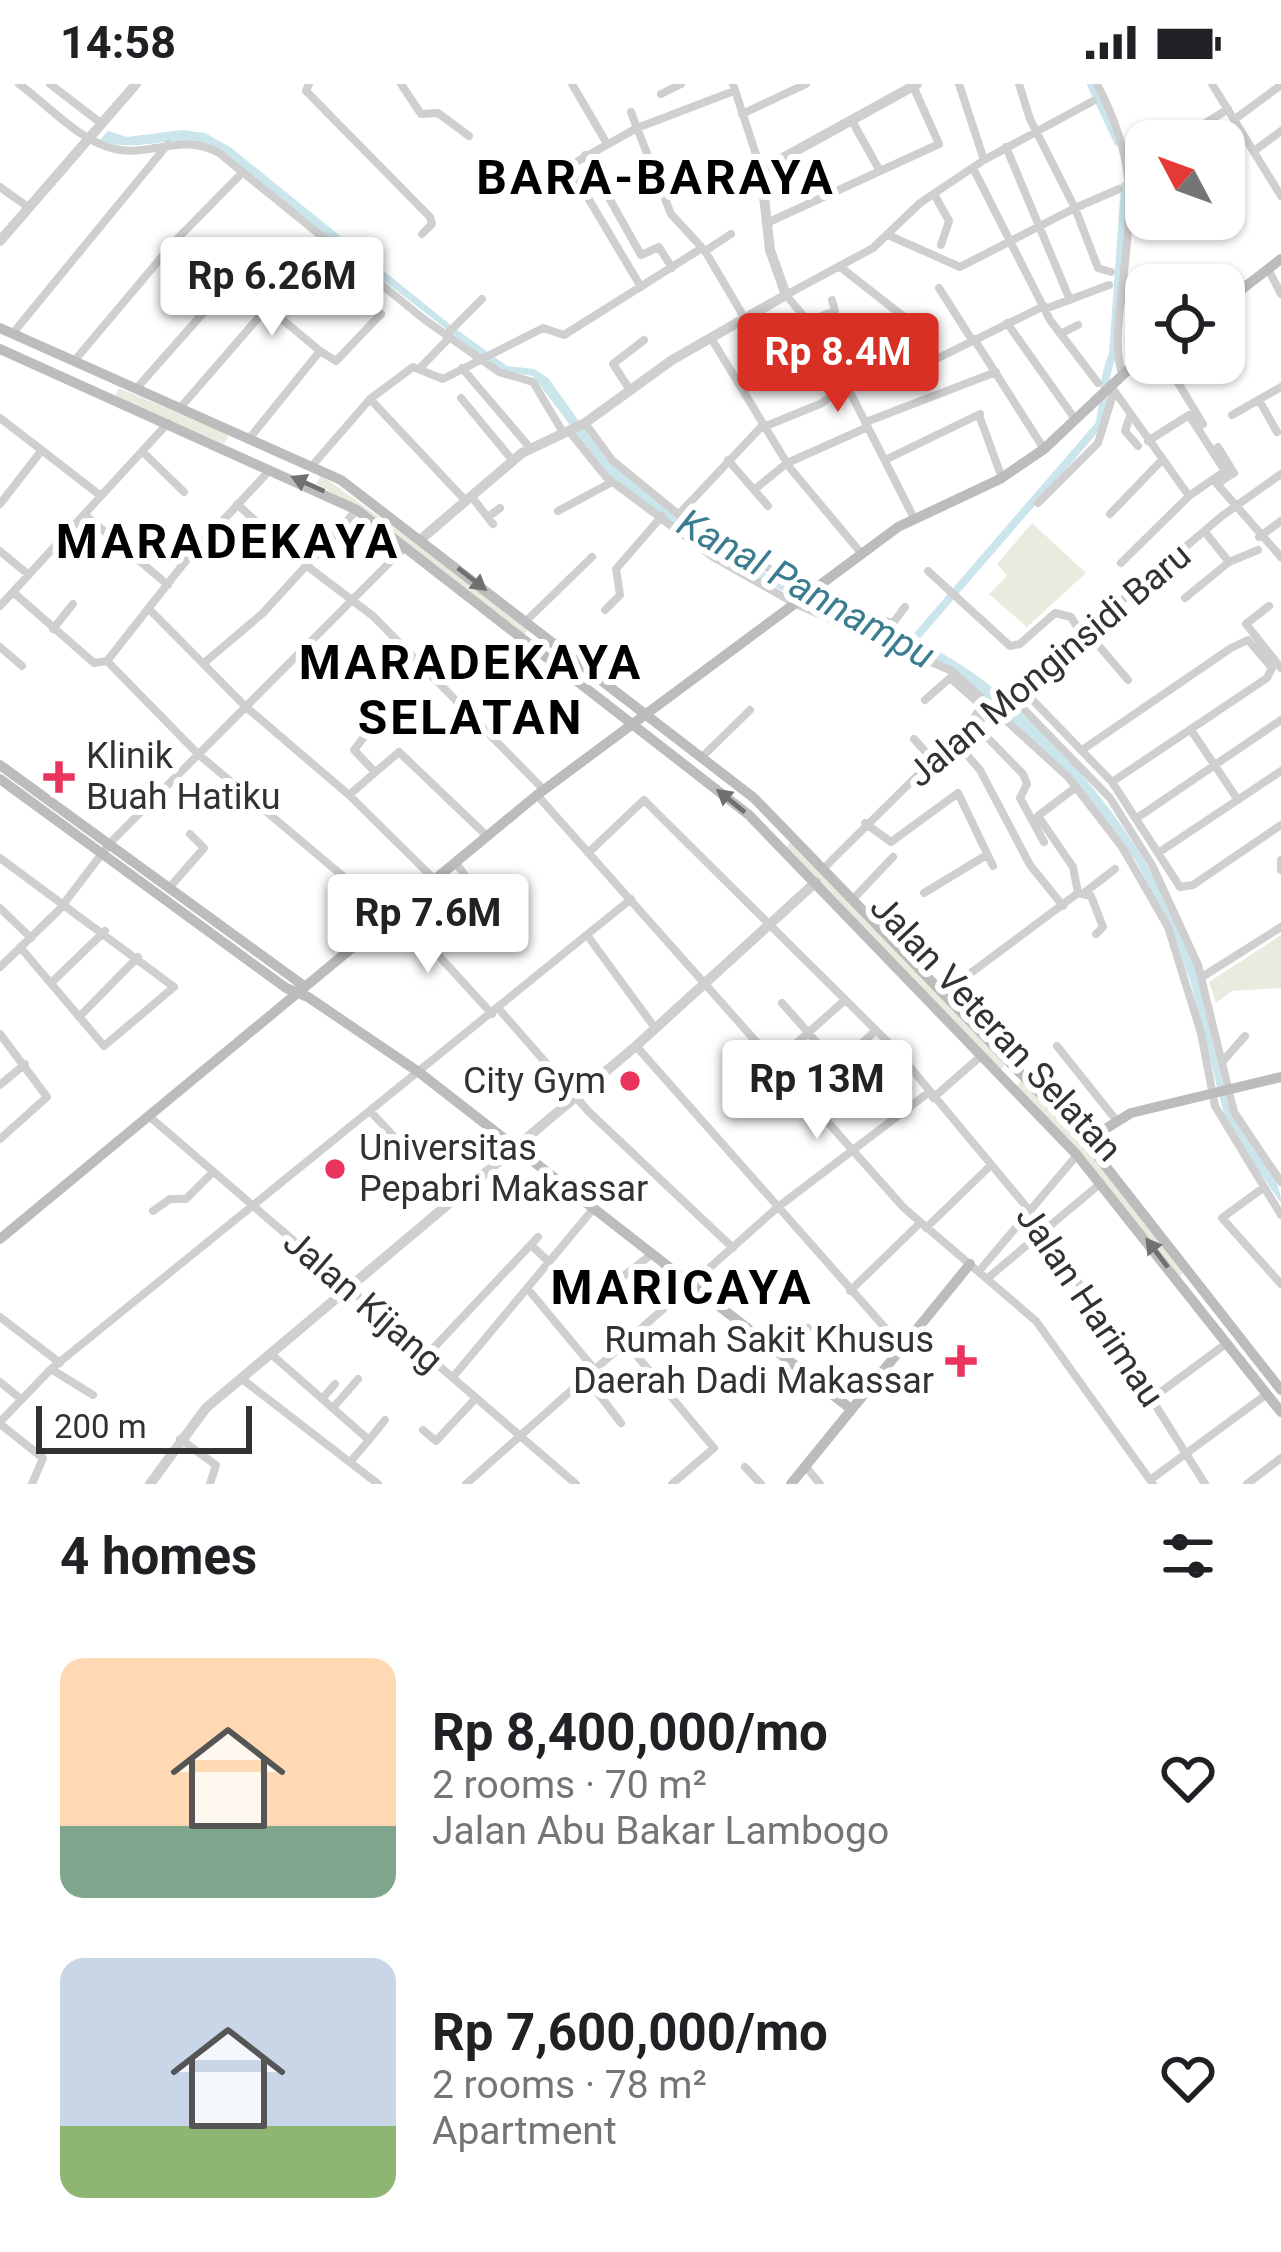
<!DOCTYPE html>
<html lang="en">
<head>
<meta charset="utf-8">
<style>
  :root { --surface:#fff; --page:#f2f2f2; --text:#202124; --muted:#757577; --accent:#d93025 }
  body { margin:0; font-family:Roboto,sans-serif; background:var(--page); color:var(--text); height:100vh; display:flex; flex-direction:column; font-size:45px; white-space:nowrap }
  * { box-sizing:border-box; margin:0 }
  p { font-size:39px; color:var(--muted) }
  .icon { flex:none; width:66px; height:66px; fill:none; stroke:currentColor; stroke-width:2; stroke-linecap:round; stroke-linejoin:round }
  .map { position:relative; height:1400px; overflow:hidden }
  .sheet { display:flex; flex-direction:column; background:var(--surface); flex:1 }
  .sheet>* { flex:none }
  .needle { width:78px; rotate:311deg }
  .fabs { position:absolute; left:1125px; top:36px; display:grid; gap:24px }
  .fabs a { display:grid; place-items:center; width:120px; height:120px; border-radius:24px; background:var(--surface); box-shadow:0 3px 9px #0004; font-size:60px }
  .scale { position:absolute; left:36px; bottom:30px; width:216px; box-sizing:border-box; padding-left:12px; border:6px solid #323232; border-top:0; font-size:33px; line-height:42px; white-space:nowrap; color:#323232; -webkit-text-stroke:9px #fff; paint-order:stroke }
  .price { position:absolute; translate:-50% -102px; padding:0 27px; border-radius:12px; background:#fff; color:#222; font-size:39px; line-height:78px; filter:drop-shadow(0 3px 6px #0008) }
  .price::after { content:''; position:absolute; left:50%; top:72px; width:36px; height:27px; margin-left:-18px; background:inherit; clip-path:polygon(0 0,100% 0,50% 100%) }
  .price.on { background:var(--accent); color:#fff }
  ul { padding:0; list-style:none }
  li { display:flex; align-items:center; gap:36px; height:300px; padding:0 60px }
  li span { display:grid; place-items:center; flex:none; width:336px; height:240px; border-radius:24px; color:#555 }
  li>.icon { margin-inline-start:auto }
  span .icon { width:144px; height:144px; fill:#fffc; stroke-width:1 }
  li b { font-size:51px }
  h2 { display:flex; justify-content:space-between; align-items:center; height:144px; padding:0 60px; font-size:51px }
  .status { display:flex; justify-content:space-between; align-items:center; height:84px; padding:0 60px; background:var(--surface); direction:ltr }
  .status svg { height:33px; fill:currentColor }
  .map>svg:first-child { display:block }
</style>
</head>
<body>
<div class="status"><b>14:58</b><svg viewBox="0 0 49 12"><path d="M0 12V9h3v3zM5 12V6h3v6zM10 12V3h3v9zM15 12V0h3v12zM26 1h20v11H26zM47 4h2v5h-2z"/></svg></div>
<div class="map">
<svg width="1281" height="1400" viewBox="0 0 1281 1400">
  <rect width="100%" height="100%" fill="#fff"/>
  <!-- green -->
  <path fill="#e8ecde" d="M119,304L229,351L224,360L115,312Z
    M321,391L530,543L523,552L359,424L316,400Z
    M1032,439L1086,489L1027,543L989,510L1007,492L997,480Z
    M793,755L1006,979L1000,987L785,765Z
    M1281,851V904L1232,907L1216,919L1209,898Z
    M1024,994L1085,1057L1186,1187L1177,1194L1015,1003Z"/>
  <!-- water -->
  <path fill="#cbe5ec" d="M182,46L205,49L230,63L452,242L507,282L534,285L548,294L607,376L735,475C809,509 928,551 988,600C1068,664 1136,748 1179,841C1204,897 1211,958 1227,1017C1237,1053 1281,1083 1281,1119L1227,1042L1190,896L1168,837L1135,776L1065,687L948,583L738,486L684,450L604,386L533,292L504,287L477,269L213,64C175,45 137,72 100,56L108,47L127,53Z"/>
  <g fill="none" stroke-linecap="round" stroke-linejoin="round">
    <!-- canal -->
    <path stroke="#cbe5ec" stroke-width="8" d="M1091,0L1118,58
      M910,560L1099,341C1106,316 1102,294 1113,270L1125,102"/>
    <!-- minor -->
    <path stroke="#cfcfcf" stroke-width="8" d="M19,0C48,21 79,57 115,65C151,73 183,48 219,69L425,236L499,288L533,298L564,350
      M50,0L102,40
      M309,0L306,7L430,133L432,140L422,150
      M401,0L421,30L438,29L469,52
      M572,0L606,58
      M733,0L761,86
      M959,0L984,76
      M1019,0L1030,35L1075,124L1119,105
      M1097,0C1139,81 1131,120 1122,207C1119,235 1114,263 1122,290
      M1212,0L1281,112
      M661,10L681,0
      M631,28L637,44L734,7
      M742,30L806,0
      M1235,35L1281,1
      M852,37L880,87
      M1179,40L1186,50
      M1177,57L1228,25
      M1216,57L1238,42
      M1006,63L1070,216
      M1254,67L1281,47
      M585,71L641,171L659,163L672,184
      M973,84L1050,236L1098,299
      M0,103L28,123
      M934,110L949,137L941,161
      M769,138L939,60L913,2
      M888,151L960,183L1075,124L1098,184L1111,188
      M705,167L731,150
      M203,182L223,205
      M839,182L913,240
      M1268,185L1281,210
      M641,203L569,82L637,44L671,130L705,167L744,233
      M939,204L972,256
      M1045,225L1109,201
      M811,236L835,227L832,216
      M1007,239L1075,335
      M13,249L168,60
      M1060,250L1078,241
      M446,251L482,215
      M711,254L790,384L861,469
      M974,255L1044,365
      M320,267L336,277L381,230
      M75,276L176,156L243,88
      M1166,279L1203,340
      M926,280L1044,222
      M421,283L450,253
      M462,284L531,365
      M136,305L242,185
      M1113,305L1189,412
      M630,306L613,280L644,256
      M461,314L513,377
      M370,315L464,415
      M1259,316L1277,348
      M180,324L265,226H271L320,267L248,356
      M979,331L1002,394
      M1232,331L1281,303
      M1130,332L1125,347L1138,362
      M0,334L101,412
      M866,338L996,288
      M585,339L612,376L711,457L874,534L893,539L905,523
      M766,342L820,320L847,301
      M569,347L606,393L713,473L796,520L952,587L1068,693L1122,763L1168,843L1201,949L1215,1022L1281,1131
      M1218,363L1234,389L1217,400L1281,473
      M143,368L184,408
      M728,376L754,406
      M885,376L980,330
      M311,383L370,315L413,283L443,295L543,244L564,251L702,164
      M471,412L493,440
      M1038,419L1098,359L1114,307
      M0,420L42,366
      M237,420L286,465
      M768,422L754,406L787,379L868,343
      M558,427L612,398
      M680,429L764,340
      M1110,430L1162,376
      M85,431L168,501
      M488,433L500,424
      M914,434L823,255L786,211L873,164L920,119L984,76L1093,17
      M1205,448L1229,478
      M1259,453L1281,437
      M0,467L29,491
      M1121,479L1189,412L1225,387L1189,331L1148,357
      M307,482L373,532L544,706
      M928,487L1010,562L1020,560L1055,529L1071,533L1083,552
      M13,508L94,579L107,577
      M1185,514L1229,478L1258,466
      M0,522L168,339
      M1269,522L1246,540L1281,584
      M150,526L246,623L349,711L434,795
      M605,526L620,511L616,485L662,432
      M526,537L592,473
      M53,545L73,520
      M1087,548L1128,596
      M309,560L331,585
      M0,563L22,582
      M107,577L198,670L389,831
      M107,577L188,474L269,387
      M204,579L263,529L356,427
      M1022,605L1112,698L1180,803L1193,801L1281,741
      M1012,613L1110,714L1152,781L1198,881L1234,1028L1281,1098
      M925,616L950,594L982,622L970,639L974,644
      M976,642L1023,690L1027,700L1020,714L1044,758
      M1191,646L1238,716
      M364,653L354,666L374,687
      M914,655L933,676
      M956,658L980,686L1030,781L1063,822
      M1082,666L1231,564L1248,556L1272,584L1267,594L1112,698
      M701,674L750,626
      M1076,703L1038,732L1073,783L1078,809
      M349,711L399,668L487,752
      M537,711L904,1124L1036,1237L1153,1400
      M1137,734L1281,636
      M865,739L891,758L958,709L993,782
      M588,769L644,716L895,965L1044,1144L1205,1400
      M1158,769L1281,687
      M0,774L174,903L104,962L20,863
      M1281,776V786
      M455,778L511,852
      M825,783L933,676L1222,432L1281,390
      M170,803L204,764L190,750
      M924,809L985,772
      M1078,809L1091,812L1103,843L1096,850
      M1084,809L1115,785
      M854,814L893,773
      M0,824L31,854
      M397,826L492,930
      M587,851L655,944
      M0,883L59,826L110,759L405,463
      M1202,893L1281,843
      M51,899L105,847
      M944,909L1078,809
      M782,919L866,1014
      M498,924L589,1028L733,1164
      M79,933L138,873
      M0,950L47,1013L0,1055
      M636,962L902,1263
      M1057,962L1116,1036
      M1223,977L1245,952
      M774,979L844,917
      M0,1001L25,980
      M805,1014L876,946
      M933,1014L981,972
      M370,1027L414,1074
      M150,1033L576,1400
      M1263,1104L1222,1134L1281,1200
      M153,1127L170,1115H186L212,1089
      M926,1144L988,1084
      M531,1161L549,1178
      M980,1186L1077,1071
      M989,1193L1101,1099
      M527,1204L596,1287
      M608,1204L652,1170
      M850,1207L920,1139
      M0,1233L60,1279
      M627,1260L714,1364L672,1400
      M271,1270L369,1356L350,1378
      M426,1272L538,1153
      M785,1274L808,1244
      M51,1285L93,1311
      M453,1293L594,1124
      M242,1295L378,1400
      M587,1295L621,1339
      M0,1298L21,1315
      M1154,1313L1227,1259
      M322,1315L335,1300
      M333,1324L358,1295
      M0,1338L51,1285L631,815
      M0,1340L43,1374L32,1400
      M423,1346L436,1357L476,1314
      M180,1355L216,1381L210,1400
      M369,1356L385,1336
      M745,1383L761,1400
      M806,1383L820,1400
      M1150,1396L1267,1310
      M466,1400L778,1123L928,1009
      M1247,1400L1281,1374"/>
    <!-- tertiary -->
    <path stroke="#cfcfcf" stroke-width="10" d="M0,157L136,0
      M420,456L522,369L585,339L672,276L786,211L770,166L761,86L917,0
      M150,1400L206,1324L636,962L816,798"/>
    <!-- secondary -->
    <path stroke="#bcbcbc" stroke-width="10" d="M1224,219L1281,175
      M0,244L341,396L754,714L1086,1057L1281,1306
      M0,265L357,426L749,731L1077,1071L1281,1328
      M0,681L304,902
      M0,695L286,904L308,913L420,989L851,1325
      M1086,1057L1131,1029L1281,993
      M0,1155L537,711L898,443L1000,395L1044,365L1146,269
      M791,1400L970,1180"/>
  </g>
  <!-- one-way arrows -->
  <defs><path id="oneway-solid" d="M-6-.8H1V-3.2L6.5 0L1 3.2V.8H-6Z" transform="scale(3)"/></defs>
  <g fill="#707070">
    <use href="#oneway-solid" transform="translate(308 400) rotate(-156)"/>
    <use href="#oneway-solid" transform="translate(472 495) rotate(38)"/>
    <use href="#oneway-solid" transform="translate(731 717) rotate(-141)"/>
    <use href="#oneway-solid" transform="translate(1157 1169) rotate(-127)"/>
  </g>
  <!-- markers -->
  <g fill="#e9355e" stroke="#fff" stroke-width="4.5">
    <path d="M53 675h12v12h12v12h-12v12h-12v-12h-12v-12h12z"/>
    <circle cx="630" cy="997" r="12"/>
    <circle cx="335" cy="1085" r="12"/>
    <path d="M955 1259h12v12h12v12h-12v12h-12v-12h-12v-12h12z"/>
  </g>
  <g text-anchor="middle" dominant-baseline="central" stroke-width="12" stroke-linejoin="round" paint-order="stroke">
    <!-- street labels -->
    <g font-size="36" fill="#323232" stroke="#fff">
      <text transform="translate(1049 581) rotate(-40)">Jalan Monginsidi Baru</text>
      <text transform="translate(996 944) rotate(47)">Jalan Veteran Selatan</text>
      <text transform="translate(363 1217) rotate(41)">Jalan Kijang</text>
      <text transform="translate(1090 1222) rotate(56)">Jalan Harimau</text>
    </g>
    <!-- poi labels -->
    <g font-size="36" fill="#323232" stroke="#fff" text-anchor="start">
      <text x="86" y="672">Klinik<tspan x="86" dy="41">Buah Hatiku</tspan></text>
      <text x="606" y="997" text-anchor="end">City Gym</text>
      <text x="359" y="1064">Universitas<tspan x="359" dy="41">Pepabri Makassar</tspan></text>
      <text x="934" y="1256" text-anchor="end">Rumah Sakit Khusus<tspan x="934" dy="41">Daerah Dadi Makassar</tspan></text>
    </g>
    <!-- water labels -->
    <g font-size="39" font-style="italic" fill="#3b7c91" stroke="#fff">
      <text transform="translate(806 505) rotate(29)">Kanal Pannampu</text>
    </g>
    <!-- district labels -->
    <g font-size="48" font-weight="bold" letter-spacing="3" fill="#000" stroke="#fff">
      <text x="656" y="93">BARA-BARAYA</text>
      <text x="228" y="457">MARADEKAYA</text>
      <text x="471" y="578">MARADEKAYA<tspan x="471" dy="55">SELATAN</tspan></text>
      <text x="682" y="1203">MARICAYA</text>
    </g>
  </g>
</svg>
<div class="fabs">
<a><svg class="needle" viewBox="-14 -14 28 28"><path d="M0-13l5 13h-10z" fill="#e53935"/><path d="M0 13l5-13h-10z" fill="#757577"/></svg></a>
<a><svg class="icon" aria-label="locate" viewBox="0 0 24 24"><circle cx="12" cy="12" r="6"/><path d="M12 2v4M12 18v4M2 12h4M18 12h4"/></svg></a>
</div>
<div class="scale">200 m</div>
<b class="price" style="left:272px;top:255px">Rp 6.26M</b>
<b class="price on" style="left:838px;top:331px">Rp 8.4M</b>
<b class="price" style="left:428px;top:892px">Rp 7.6M</b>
<b class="price" style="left:817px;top:1058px">Rp 13M</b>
</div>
<section class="sheet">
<h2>4 homes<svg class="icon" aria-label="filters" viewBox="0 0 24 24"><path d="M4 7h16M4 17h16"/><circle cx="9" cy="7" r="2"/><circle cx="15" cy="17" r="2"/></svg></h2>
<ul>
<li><span style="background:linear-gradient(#ffd9b3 70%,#7fa58c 0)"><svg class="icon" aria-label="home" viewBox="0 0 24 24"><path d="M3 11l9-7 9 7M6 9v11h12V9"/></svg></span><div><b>Rp 8,400,000/mo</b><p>2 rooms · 70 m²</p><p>Jalan Abu Bakar Lambogo</p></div><svg class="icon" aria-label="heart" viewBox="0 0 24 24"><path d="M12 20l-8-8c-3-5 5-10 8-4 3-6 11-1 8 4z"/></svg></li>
<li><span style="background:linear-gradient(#c9d6e8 70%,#8fb573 0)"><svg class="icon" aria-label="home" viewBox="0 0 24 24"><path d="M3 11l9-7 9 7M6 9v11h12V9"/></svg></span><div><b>Rp 7,600,000/mo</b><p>2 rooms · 78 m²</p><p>Apartment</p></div><svg class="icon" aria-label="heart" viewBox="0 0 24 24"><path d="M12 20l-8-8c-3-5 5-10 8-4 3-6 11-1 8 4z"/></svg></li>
</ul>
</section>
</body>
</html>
